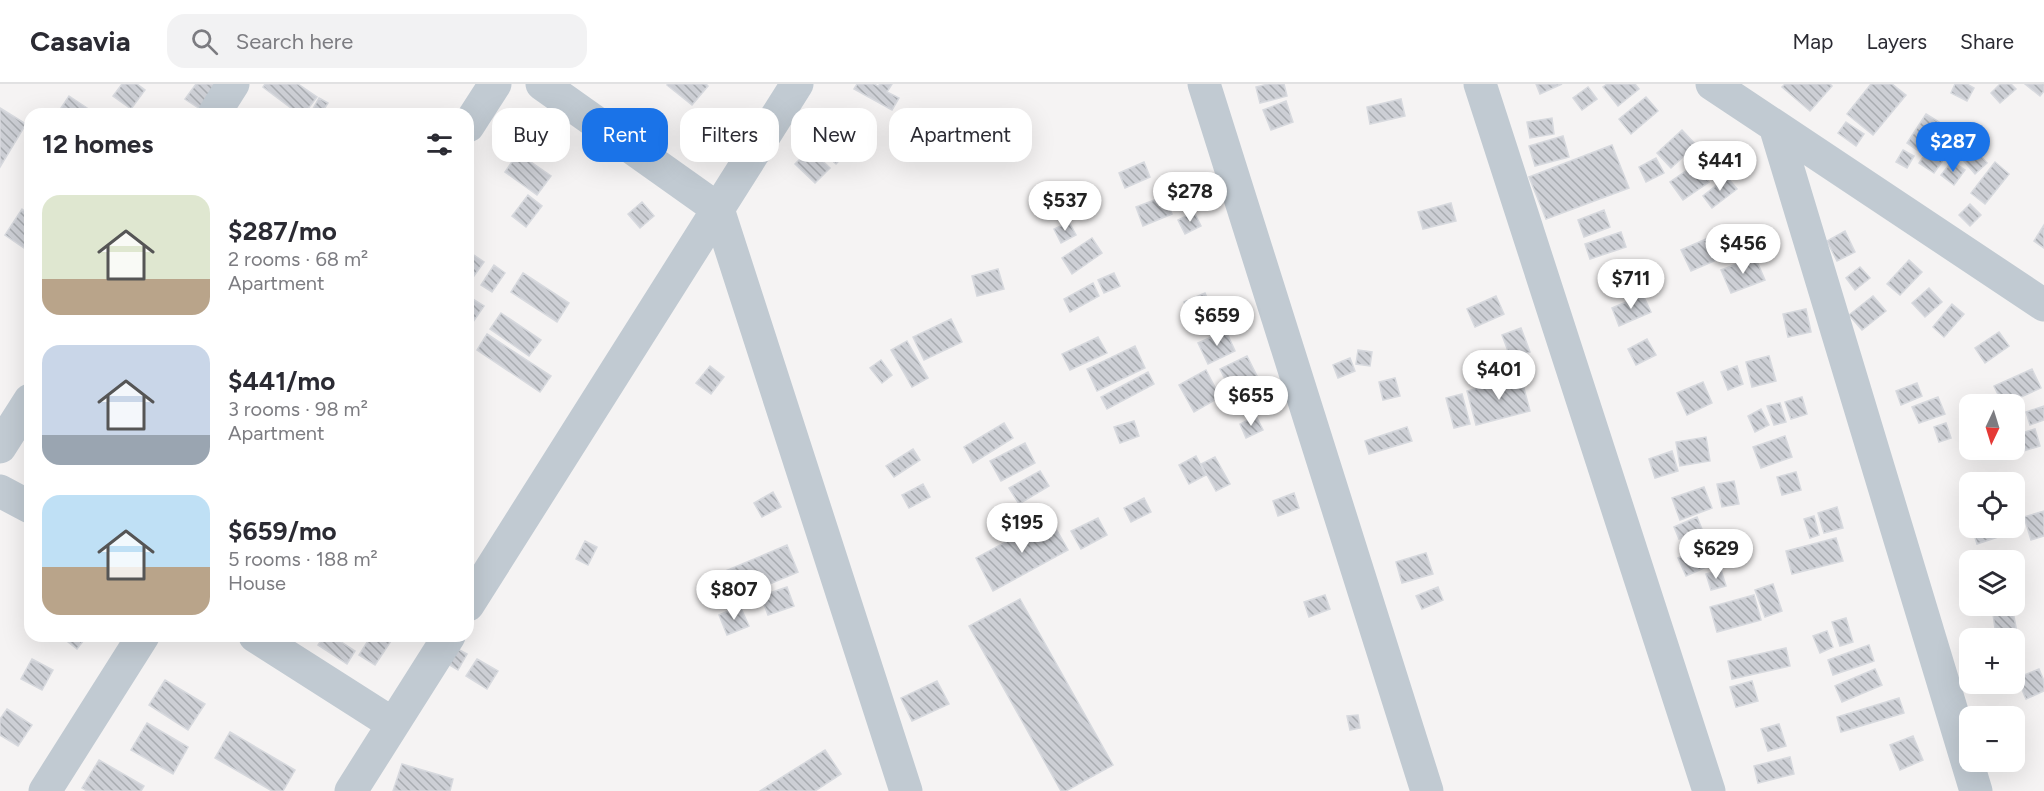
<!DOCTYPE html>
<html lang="en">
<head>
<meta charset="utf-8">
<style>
  :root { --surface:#fff; --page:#f2f2f3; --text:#2b2b33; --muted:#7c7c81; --line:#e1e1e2; --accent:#1a73e8 }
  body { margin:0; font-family:Figtree,sans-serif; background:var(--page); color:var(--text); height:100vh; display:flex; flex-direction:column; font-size:22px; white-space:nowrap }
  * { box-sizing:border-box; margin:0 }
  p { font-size:20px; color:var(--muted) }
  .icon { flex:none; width:33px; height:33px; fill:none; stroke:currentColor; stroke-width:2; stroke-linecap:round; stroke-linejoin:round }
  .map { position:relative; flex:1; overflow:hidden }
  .side { position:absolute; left:24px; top:24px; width:450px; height:534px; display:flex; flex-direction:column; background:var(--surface); border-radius:18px; box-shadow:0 6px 24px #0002 }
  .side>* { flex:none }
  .guide { position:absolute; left:492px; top:24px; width:570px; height:54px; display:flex; gap:12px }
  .needle { width:39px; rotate:184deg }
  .controls { position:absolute; left:1959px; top:310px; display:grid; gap:12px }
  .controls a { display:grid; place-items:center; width:66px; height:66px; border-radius:12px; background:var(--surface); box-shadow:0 6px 24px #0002; font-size:30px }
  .price { position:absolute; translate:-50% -51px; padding:0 14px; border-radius:21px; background:#fff; color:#222; font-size:20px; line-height:39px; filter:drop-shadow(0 2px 3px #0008) }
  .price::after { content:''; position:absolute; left:50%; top:36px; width:18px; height:14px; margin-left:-9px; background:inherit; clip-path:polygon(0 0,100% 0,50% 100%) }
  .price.current { background:var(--accent); color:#fff }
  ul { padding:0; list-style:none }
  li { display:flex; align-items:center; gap:18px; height:150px; padding:0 18px }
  li span { display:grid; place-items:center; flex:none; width:168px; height:120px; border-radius:18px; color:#555 }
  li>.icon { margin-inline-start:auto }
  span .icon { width:72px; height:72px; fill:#fffc; stroke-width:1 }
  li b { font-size:26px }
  h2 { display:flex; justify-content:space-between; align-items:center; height:72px; padding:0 18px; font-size:26px }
  .pill { padding:0 21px; border-radius:18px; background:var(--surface); box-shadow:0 6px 24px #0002; font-size:21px; line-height:54px }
  .pill.current { background:var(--accent); color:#fff }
  header { display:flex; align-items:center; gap:36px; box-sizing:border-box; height:84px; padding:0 30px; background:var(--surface); border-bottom:2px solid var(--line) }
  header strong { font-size:28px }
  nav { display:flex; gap:33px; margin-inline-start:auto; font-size:21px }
  .search { width:420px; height:54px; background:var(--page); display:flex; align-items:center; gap:15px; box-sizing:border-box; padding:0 21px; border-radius:18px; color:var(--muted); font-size:22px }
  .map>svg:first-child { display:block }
</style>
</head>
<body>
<header>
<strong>Casavia</strong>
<div class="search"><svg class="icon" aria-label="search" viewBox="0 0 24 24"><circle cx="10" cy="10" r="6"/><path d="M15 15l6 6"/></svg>Search here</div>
<nav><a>Map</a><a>Layers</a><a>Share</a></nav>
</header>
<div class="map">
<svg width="2044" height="707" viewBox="0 0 2044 707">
  <defs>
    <pattern id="building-back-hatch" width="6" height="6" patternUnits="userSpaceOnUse" patternTransform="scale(1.5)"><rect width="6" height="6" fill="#cdcfd5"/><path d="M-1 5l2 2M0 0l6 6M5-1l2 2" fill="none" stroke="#a8abb0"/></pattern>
  </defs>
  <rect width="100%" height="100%" fill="#f5f3f3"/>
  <!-- building -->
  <path fill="url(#building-back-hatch)" stroke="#d7d9de" stroke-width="1.5" d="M122,0H137L145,6L131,25L113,12Z
    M196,0H217L200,25L185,15Z
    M265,0H298L317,13L304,30H299L263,3Z
    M668,0H706L708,2L692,21L667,1Z
    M857,0H874L878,2L880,0H892L887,8L899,14L892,26L854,5Z
    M1268,0H1284L1287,12L1260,19L1256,3Z
    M1536,0H1562L1540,10Z
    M1607,0H1635L1639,5L1618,22L1603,3Z
    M1785,0H1830L1832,2L1810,27L1782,3Z
    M1871,0H1892L1906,11L1873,51L1847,30Z
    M1955,0H1967L1974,4L1967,17L1951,9Z
    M2000,0H2011L2016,5L2000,19L1991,9Z
    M2025,0H2044V7L2040,12Z
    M1588,3L1597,15L1582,26L1573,14Z
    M69,12L96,30H57Z
    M1646,13L1658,27L1631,50L1619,35Z
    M319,14L328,19L321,30H310Z
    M1401,15L1405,32L1370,40L1367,23Z
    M1286,17L1293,38L1271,46L1263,26Z
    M0,24L26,40L0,83Z
    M1926,30L1939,38L1920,68L1907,59Z
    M1552,34L1554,50L1530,54L1527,38Z
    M816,38L848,67L836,80L804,51Z
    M1846,38L1864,50L1856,62L1838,49Z
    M1682,46L1696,61L1671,84L1657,69Z
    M1938,51L1953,62L1934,89L1919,79Z
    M1563,52L1569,73L1535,82L1529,62Z
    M1612,61L1629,104L1546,135L1529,93Z
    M810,65L830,84L815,99L795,80Z
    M1974,65L1987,79L1975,90L1963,76Z
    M1903,66L1914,72L1907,84L1896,78Z
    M518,69L551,92L537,111L505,88Z
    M1656,74L1664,89L1646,98L1639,83Z
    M1952,77L1965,86L1954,101L1941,91Z
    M1144,78L1150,93L1125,104L1119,89Z
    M1995,78L2009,90L1985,120L1971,109Z
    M1696,80L1709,98L1683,116L1670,98Z
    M1727,93L1737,105L1712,124L1703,112Z
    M528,111L542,122L526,143L512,132Z
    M1165,112L1172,130L1143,142L1136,123Z
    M642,118L654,132L640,144L628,130Z
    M1451,119L1456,137L1423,145L1418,128Z
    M1970,120L1981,131L1970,142L1959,131Z
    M22,125L30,131V168L5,151Z
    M1604,126L1610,143L1584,153L1578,136Z
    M1194,128L1201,142L1185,150L1178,136Z
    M1069,138L1076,151L1061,159L1054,145Z
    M2044,141V164L2034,157Z
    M1740,142L1748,162L1732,168L1724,147Z
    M1845,147L1855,168L1837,177L1827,157Z
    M1621,148L1626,163L1590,175L1585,160Z
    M1092,154L1102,169L1072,190L1062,174Z
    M1706,155L1716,176L1691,187L1681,166Z
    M468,167L484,178L474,192L468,188Z
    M1755,173L1765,196L1731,209L1721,186Z
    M1909,176L1922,188L1900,211L1887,200Z
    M494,181L505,189L492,208L481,201Z
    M1860,183L1870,194L1855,206L1846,194Z
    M998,185L1004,205L977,212L972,192Z
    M523,189L569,219L557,238L511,208Z
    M1114,189L1120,202L1104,209L1098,196Z
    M1093,199L1099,212L1070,228L1064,215Z
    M1929,204L1942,218L1925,233L1912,219Z
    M1205,209L1216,235L1195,244L1184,218Z
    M1643,211L1651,228L1619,242L1612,224Z
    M468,212L484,222L473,238L468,235Z
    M1496,212L1504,230L1475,243L1467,225Z
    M1873,212L1886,227L1862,246L1849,231Z
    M1952,220L1964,230L1944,253L1933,243Z
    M1806,225L1811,248L1788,253L1783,230Z
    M501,229L541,256L529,272L490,245Z
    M951,235L962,258L924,276L913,253Z
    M1521,244L1530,268L1511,275L1502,251Z
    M1226,247L1235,267L1208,280L1198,259Z
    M1999,248L2009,262L1985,279L1975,264Z
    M487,250L551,292L540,308L477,266Z
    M1098,253L1107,269L1070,286L1062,270Z
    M1647,255L1656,271L1636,281L1628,265Z
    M907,257L928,294L912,303L891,266Z
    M1135,262L1145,284L1097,307L1087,285Z
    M1358,266L1372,268L1370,282L1356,280Z
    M1247,272L1258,294L1231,307L1220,285Z
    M1769,272L1776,297L1752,303L1746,278Z
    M1350,274L1355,287L1338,294L1333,281Z
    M881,276L892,291L882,299L870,284Z
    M710,282L724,293L711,310L696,299Z
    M1737,282L1743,300L1728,306L1721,288Z
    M2032,285L2041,304L2003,321L1994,302Z
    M1206,286L1220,313L1194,328L1179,301Z
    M1148,288L1154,300L1107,325L1101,313Z
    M1521,293L1530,327L1476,341L1467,307Z
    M1395,294L1400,312L1383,316L1379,298Z
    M1703,298L1712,319L1687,331L1677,309Z
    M1917,299L1922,312L1901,321L1896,307Z
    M1462,310L1470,340L1454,344L1446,314Z
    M1802,313L1807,330L1791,335L1785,318Z
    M1938,313L1945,330L1919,339L1912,323Z
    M1780,319L1786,338L1774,341L1767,322Z
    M2044,322V336L2030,341L2026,328Z
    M1761,325L1769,341L1755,348L1748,332Z
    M1256,332L1263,346L1246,354L1240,340Z
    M1134,337L1139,352L1120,359L1114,343Z
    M1004,339L1013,354L973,379L964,363Z
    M1946,339L1951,354L1939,358L1934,343Z
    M1407,343L1412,357L1369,370L1365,357Z
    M2035,345L2040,362L2020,368L2015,351Z
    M1785,352L1792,373L1761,384L1753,363Z
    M1706,353L1710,377L1680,382L1676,358Z
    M1025,359L1035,379L1001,397L990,377Z
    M913,365L920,376L894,393L886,382Z
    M1672,367L1678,387L1655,394L1649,375Z
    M1196,372L1206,391L1189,400L1179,381Z
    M1215,373L1230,400L1216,407L1201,380Z
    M1040,387L1049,402L1019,420L1009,404Z
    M1796,388L1801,406L1782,411L1777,393Z
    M1734,397L1739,420L1722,423L1717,400Z
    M923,400L930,413L909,424L902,411Z
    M1704,403L1712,424L1680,436L1672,414Z
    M773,408L781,423L762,433L754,419Z
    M1294,409L1299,424L1278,432L1273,417Z
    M1144,414L1151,428L1131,438L1124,424Z
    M1837,423L1843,444L1824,449L1818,429Z
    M2044,427V452L2031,456L2024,433Z
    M1814,432L1819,451L1810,454L1804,435Z
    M1697,433L1702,445L1679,455L1674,443Z
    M1050,434L1068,466L993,507L976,474Z
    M1098,434L1107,451L1081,465L1071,447Z
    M1972,444H2001L2004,451L1977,460Z
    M1836,454L1843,477L1792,490L1786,467Z
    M585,457L597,463L588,481L576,475Z
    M787,461L798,488L727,518L716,491Z
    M1698,465L1706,483L1686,492L1678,474Z
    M1426,469L1433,490L1402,499L1396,478Z
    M1721,486L1726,502L1711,506L1706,490Z
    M1773,500L1782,527L1765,533L1755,506Z
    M787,503L794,522L768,531L761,512Z
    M1438,503L1443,516L1422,525L1416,512Z
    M1325,511L1330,525L1309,533L1304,518Z
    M1754,511L1761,536L1717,548L1710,523Z
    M1020,515L1113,681L1066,707H1061L969,542Z
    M740,522L749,542L727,551L719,531Z
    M2013,527L2017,549L1996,552L1993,530Z
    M1846,534L1853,558L1840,562L1832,538Z
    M1827,547L1833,563L1820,569L1813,552Z
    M64,552H87L77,565L63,554Z
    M324,552H332L355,567L347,580L318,561Z
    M371,552H383L391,557L375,581L359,571Z
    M1869,561L1874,577L1833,591L1828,576Z
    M454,563L467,570L458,586L446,579Z
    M1786,564L1790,582L1732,595L1728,577Z
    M32,575L53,586L42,606L21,595Z
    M477,575L498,587L487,605L466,592Z
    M1875,585L1882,601L1842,618L1835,602Z
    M2039,585L2044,597V607L2026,615L2017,594Z
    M165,596L205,620L188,646L149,621Z
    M937,597L949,620L912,637L901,614Z
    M1752,597L1758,617L1736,623L1730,603Z
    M1899,614L1904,629L1841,648L1837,633Z
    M2015,623L2022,641L2014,644V633H2004L2002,627Z
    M7,625L32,641L18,662L0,651V635Z
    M1358,631L1360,644L1350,646L1347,632Z
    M147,639L188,663L173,690L131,666Z
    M1779,640L1786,662L1768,667L1761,645Z
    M230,648L295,686L283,707H272L215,674Z
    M1913,652L1923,676L1900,686L1890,661Z
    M825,666L841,690L815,707H760Z
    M1790,673L1794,690L1758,699L1754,682Z
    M99,676L144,702L141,707H87L82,704Z
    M402,680L453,695L450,707H393Z"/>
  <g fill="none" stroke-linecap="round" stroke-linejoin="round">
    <!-- minor -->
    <path stroke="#c1cad2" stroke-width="33" d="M542,0L718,125L906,707
      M1204,0L1427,707
      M1480,0L1709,707
      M1712,0L2044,221
      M214,30L233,0
      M468,42L495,0
      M1775,42L1976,707
      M0,363L30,316
      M0,407L30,423
      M468,521L797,0
      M255,552L393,640
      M45,707L143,552
      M351,707L449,552"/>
  </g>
</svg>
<div class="controls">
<a><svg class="needle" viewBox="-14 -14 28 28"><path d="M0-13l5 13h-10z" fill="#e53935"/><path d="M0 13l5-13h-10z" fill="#7c7c81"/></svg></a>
<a><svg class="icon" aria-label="locate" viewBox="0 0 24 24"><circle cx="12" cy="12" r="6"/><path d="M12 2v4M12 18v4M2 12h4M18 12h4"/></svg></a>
<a><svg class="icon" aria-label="layers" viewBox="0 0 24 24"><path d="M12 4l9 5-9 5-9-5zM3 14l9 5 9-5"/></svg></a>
<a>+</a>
<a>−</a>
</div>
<b class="price current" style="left:1953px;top:89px">$287</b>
<b class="price" style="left:1720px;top:108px">$441</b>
<b class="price" style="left:1190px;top:139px">$278</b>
<b class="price" style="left:1065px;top:148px">$537</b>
<b class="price" style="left:1743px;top:191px">$456</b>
<b class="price" style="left:1631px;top:226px">$711</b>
<b class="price" style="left:1217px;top:263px">$659</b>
<b class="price" style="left:1499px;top:317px">$401</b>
<b class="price" style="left:1251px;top:343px">$655</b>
<b class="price" style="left:1022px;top:470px">$195</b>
<b class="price" style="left:1716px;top:496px">$629</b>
<b class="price" style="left:734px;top:537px">$807</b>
<div class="guide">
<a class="pill">Buy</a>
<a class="pill current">Rent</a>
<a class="pill">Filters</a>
<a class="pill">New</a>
<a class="pill">Apartment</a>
</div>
<section class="side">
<h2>12 homes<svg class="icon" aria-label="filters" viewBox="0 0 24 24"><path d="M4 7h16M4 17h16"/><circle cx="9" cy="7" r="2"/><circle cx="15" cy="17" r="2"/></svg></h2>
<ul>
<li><span style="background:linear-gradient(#dfe7d0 70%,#b9a48a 0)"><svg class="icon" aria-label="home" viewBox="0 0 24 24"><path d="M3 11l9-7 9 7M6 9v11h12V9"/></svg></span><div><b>$287/mo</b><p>2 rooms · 68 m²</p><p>Apartment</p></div></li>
<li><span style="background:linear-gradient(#c9d6e8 75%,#9aa5b1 0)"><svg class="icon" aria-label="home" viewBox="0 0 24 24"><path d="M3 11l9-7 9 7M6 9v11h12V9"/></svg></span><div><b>$441/mo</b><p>3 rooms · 98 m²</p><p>Apartment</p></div></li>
<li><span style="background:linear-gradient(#bfe0f5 60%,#b9a48a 0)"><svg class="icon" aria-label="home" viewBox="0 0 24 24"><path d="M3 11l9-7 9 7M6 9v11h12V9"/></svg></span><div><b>$659/mo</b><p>5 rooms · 188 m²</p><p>House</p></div></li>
</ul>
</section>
</div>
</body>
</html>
